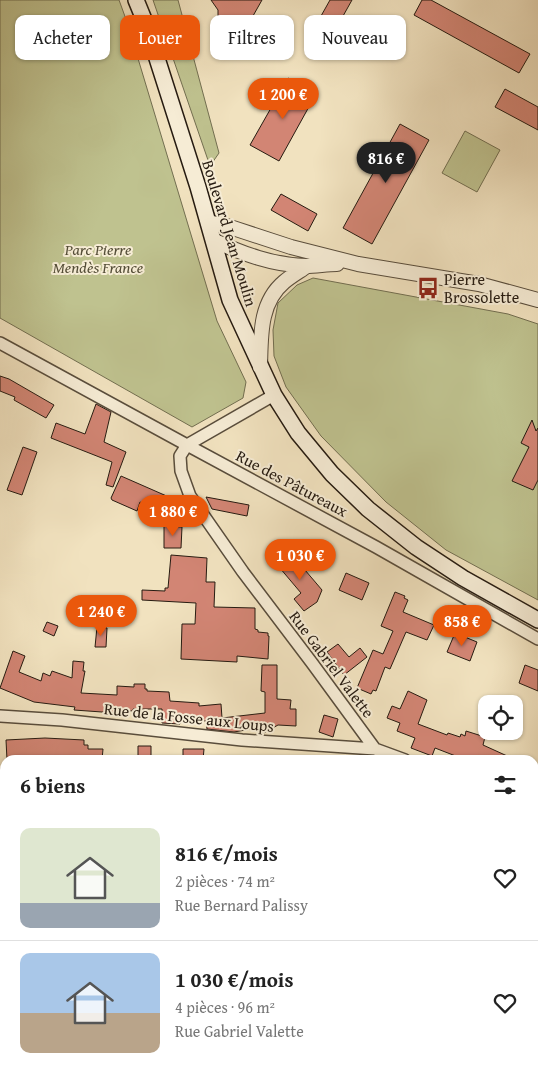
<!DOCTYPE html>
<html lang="fr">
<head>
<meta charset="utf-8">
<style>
  :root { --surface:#fff; --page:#f6f6f6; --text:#222; --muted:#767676; --line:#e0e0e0; --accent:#ea580c }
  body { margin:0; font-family:"Gentium Book Plus",serif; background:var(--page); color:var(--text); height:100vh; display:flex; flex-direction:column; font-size:19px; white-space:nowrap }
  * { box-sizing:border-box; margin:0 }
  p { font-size:16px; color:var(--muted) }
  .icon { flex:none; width:28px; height:28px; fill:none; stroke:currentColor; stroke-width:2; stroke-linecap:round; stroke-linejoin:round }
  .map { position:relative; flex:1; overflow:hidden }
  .details { position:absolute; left:0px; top:755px; width:539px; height:321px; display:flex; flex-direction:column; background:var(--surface); border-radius:15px 15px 0 0; box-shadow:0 1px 4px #0004 }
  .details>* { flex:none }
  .guide { position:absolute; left:15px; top:15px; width:509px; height:45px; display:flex; gap:10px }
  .controls { position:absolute; left:478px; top:695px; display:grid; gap:10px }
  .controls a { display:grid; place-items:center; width:45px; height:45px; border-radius:10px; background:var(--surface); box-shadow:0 1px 4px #0004; font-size:25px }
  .price { position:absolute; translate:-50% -42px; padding:0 11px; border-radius:18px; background:var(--accent); color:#fff; font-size:16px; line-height:32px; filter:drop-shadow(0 1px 2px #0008) }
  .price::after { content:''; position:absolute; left:50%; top:30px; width:15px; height:11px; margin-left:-8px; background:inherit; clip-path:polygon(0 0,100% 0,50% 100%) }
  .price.on { background:#222; color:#fff }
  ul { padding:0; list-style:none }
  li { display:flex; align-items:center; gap:15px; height:125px; padding:0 20px }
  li+li { border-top:1px solid var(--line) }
  li span { display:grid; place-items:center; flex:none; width:140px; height:100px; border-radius:10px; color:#555 }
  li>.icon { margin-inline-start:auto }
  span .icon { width:60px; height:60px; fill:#fffc; stroke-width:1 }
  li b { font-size:21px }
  h2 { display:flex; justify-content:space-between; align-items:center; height:60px; padding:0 20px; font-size:21px }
  .tag { padding:0 18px; border-radius:10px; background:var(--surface); box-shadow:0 1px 4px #0004; font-size:18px; line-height:45px }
  .tag.on { background:var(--accent); color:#fff }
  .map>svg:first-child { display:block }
</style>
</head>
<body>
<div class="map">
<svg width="538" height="1076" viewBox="0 0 538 1076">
  <rect width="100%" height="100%" fill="#f1e2bf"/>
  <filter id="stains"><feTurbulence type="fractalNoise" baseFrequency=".004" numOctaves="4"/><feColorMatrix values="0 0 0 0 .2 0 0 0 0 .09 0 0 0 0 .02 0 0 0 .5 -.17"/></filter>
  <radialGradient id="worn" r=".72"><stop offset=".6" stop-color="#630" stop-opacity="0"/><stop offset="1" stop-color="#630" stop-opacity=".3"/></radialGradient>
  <!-- green -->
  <path fill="#bfc28f" stroke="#726e50" d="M0,0H119L127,22L217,321L246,382L243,398L192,427L0,318Z
    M153,0H178L219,153L210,166Z
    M465,131L500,150L477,192L442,173Z
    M313,278L508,314L538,324V600L446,550L386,502L321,436L286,387L274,356L273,330L278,303L297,285Z
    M5,916V1071H466V1076H0V917Z"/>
  <!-- building -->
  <path fill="#d28574" stroke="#261b11" d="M211,0H262L249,23L242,18L218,20V10Z
    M330,0H352L338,25L321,16Z
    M422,0H431L530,54L519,73L414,15Z
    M288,78L316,94L279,161L250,145Z
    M505,89L538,107V130L495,107Z
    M400,124L429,140L372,244L343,228Z
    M281,194L317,214L308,231L271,210Z
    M0,376L9,379L54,405L46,418L14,400L15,397L0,391Z
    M96,404L111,412L104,442L126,452L113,487L106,485L112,462L51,438L56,423L85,434Z
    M532,420L536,431L538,428V480L533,490L512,481L529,447L521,443Z
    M23,447L37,452L22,495L7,490Z
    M121,476L178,501L172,516L140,502L137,511L112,500L111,498Z
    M206,497L249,505L247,516L212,509Z
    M164,526L182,527L181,548H164Z
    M288,550L322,590L317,602L304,611L294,599L301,593L274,561Z
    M171,555L207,558L206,582H215L214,607L255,608V629L258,630V632L268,633V636H269L268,659L237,656V662L181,659L182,624H195L196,603L142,600V590L165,591V588H168Z
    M346,573L369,583L362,600L339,590Z
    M395,592L405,596L404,598L408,600L403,612L434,625L427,640L406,632L390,669L385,667L376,691L373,690L371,694L357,688L373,650L383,654L393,631L381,626Z
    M47,622L58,626L54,636L43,631Z
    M97,627L107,628L106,647H95Z
    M455,633L477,642L470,661L447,652Z
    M338,644L349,657L360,648L367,657L344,675L327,652Z
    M13,651L25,656L19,672L41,681L43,673L50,676L52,671L72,678L73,661L84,662L83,671H85L81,693L117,695V686L134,687V684H145V689H147V691L169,692L170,701L199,703V706L221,704L222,718L265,713V692L261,691L262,665H277V699L291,700L290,709H296V726L278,725L262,734H260L257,728L234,732L207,729L206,721L180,718V724L162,723V709H133V711L116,710V713L74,710L75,707L34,702L0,688Z
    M525,665L538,670V691L519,683Z
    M408,691L427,700L418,724L447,735L448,733L460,737L461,734L465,736L466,731L485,737L483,745L516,760H466L435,748L432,756L411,748L415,738L397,731L400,723L387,718L392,706L400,709Z
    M324,715L338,719L333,737L319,732Z
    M45,738L84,740V745H88V749H103L102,760H7L6,740Z
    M138,746H151V760H138Z
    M183,749H204L203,760H183Z"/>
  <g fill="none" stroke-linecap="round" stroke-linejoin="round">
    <!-- minor casing -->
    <g stroke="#594d3c" stroke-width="14">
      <path id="minor" d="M0,343L187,445L180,456L181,471L190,496L243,572L312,663L375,749L405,760
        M187,445L376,547L538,639
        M187,445L274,395
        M0,716L62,720L242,740L375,749
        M534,808L538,809"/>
    </g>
    <!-- tertiary casing -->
    <g stroke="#594d3c" stroke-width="16">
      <path id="tertiary" d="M208,222L227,226L291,247L358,264L479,284L538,300
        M213,240C243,254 273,265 306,266C316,266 327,264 337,264
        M260,367C261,337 259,303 284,282C291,276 300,271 307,266"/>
    </g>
    <!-- secondary casing -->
    <g stroke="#261b11" stroke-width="18">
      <path id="secondary" d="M136,0L147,27L198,187L230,300L274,395L298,433L332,474L368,509L416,547L463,578L538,620"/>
    </g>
    <!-- minor -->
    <use href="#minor" stroke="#f6ecd5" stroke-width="11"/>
    <!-- tertiary -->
    <use href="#tertiary" stroke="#f6ecd5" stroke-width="14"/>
    <!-- secondary -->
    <use href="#secondary" stroke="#f6ecd5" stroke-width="15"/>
  </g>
  <!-- icons -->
  <defs>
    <g id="bus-bare" transform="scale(1.725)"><path d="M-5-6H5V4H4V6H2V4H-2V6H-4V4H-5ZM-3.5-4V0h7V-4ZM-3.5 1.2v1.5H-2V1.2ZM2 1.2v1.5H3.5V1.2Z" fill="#8f2418" stroke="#f6ecd5" stroke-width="2.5" paint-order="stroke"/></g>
  </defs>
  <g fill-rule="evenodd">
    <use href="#bus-bare" x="428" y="288"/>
  </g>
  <g text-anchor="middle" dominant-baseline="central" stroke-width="4" stroke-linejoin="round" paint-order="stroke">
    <!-- street labels -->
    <g font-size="16" fill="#261b11" stroke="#f6ecd5">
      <text transform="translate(230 233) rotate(73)">Boulevard Jean Moulin</text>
      <text transform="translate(292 483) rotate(28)">Rue des Pâtureaux</text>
      <text transform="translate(332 664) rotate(53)">Rue Gabriel Valette</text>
      <text transform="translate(189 717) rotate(6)">Rue de la Fosse aux Loups</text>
    </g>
    <!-- park labels -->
    <g font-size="16" font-style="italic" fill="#544d37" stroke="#f6ecd5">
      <text x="98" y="249">Parc Pierre<tspan x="98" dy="18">Mendès France</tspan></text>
    </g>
    <!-- poi labels -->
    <g font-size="16" fill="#261b11" stroke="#f6ecd5" text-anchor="start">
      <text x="444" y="279">Pierre<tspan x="444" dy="18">Brossolette</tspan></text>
    </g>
  </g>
  <rect width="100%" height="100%" filter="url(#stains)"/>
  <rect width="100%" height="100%" fill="url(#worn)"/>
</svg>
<div class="controls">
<a><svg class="icon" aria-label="locate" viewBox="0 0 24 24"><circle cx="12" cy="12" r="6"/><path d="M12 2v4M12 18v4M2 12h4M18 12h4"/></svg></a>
</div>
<b class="price" style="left:283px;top:120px">1 200 €</b>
<b class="price on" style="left:386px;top:184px">816 €</b>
<b class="price" style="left:173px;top:537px">1 880 €</b>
<b class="price" style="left:300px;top:581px">1 030 €</b>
<b class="price" style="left:101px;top:637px">1 240 €</b>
<b class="price" style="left:462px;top:647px">858 €</b>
<div class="guide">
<a class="tag">Acheter</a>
<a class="tag on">Louer</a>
<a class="tag">Filtres</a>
<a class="tag">Nouveau</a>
</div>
<section class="details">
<h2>6 biens<svg class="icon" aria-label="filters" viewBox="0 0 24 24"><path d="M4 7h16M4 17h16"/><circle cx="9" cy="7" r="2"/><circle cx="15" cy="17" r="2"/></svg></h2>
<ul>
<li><span style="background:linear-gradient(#dfe7d0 75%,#9aa5b1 0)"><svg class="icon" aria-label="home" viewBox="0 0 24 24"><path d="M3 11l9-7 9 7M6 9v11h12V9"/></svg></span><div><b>816 €/mois</b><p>2 pièces · 74 m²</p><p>Rue Bernard Palissy</p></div><svg class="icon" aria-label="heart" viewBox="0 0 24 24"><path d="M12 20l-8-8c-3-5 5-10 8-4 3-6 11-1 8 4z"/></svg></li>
<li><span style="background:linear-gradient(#a9c7e8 60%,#b9a48a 0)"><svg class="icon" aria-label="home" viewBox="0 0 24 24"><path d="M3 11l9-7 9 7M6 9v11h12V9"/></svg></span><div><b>1 030 €/mois</b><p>4 pièces · 96 m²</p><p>Rue Gabriel Valette</p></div><svg class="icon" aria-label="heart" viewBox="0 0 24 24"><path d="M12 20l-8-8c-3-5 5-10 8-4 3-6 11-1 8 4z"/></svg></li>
</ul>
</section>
</div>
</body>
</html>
